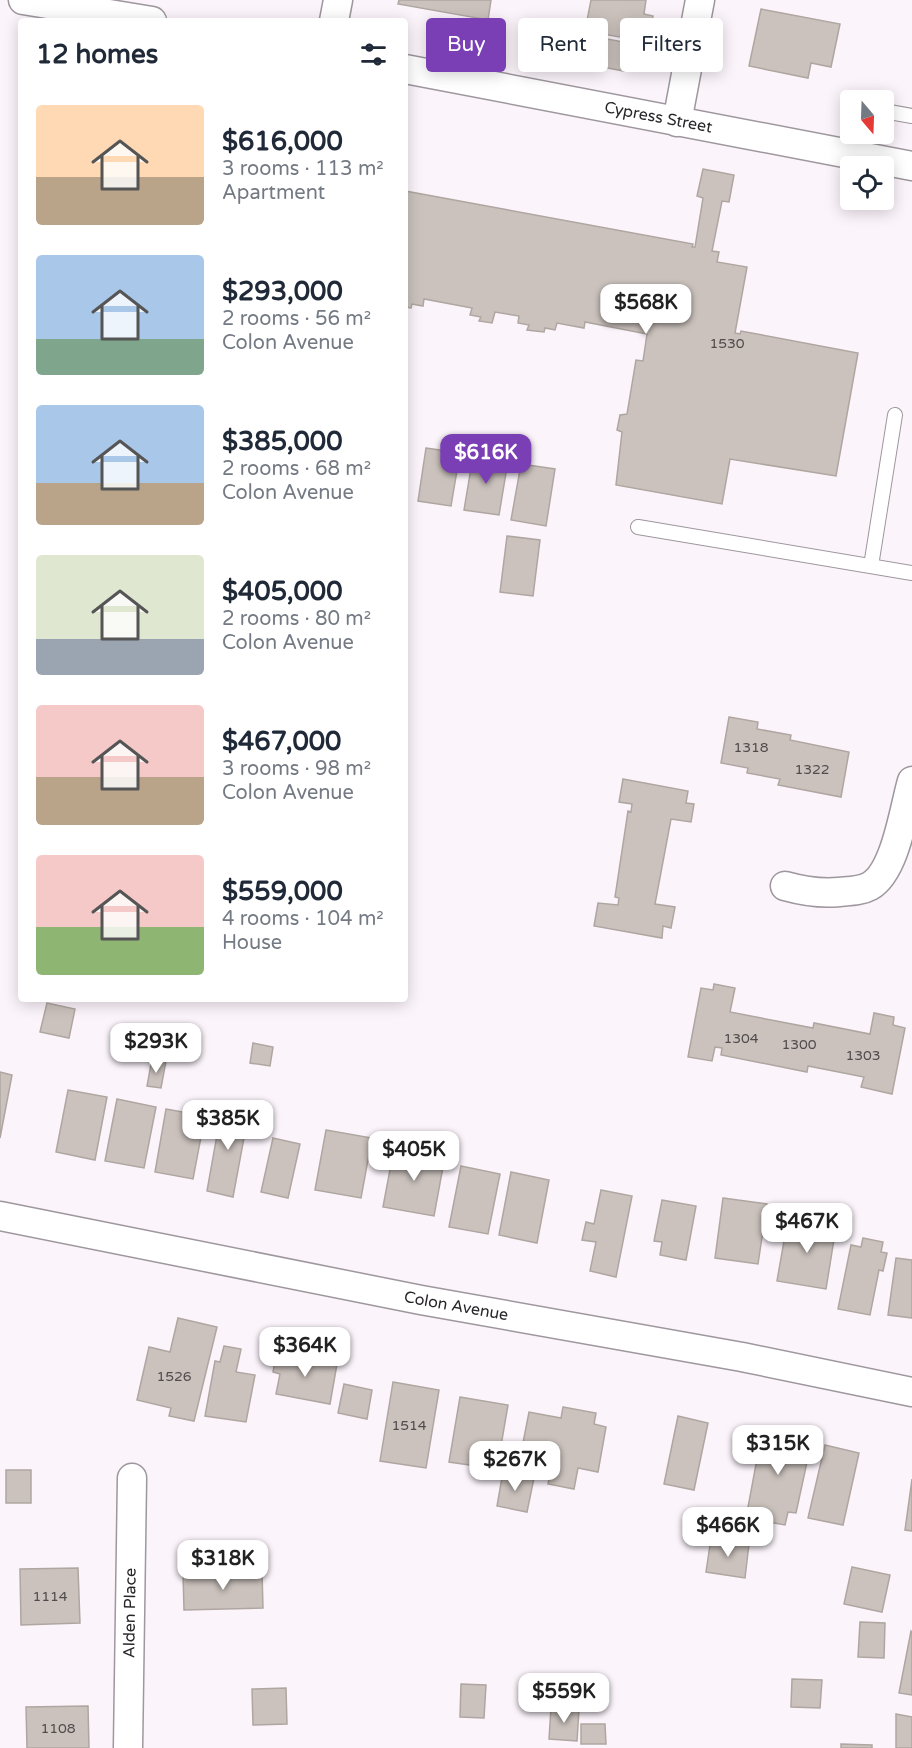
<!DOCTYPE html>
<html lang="en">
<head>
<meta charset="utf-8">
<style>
  :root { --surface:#fff; --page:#f2f2f3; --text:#1f2937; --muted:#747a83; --accent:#7b3fb5 }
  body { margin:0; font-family:"Varela Round",sans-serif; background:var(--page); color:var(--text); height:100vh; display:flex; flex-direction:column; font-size:22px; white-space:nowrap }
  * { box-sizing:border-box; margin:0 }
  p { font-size:20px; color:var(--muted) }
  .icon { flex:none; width:33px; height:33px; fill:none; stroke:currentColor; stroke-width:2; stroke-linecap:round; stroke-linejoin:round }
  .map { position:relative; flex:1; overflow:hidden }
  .details { position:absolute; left:18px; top:18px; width:390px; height:984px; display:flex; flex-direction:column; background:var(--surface); border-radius:6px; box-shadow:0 3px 15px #0003 }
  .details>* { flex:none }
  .guide { position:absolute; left:426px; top:18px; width:396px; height:54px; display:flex; gap:12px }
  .needle { width:39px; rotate:161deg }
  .tools { position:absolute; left:840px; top:90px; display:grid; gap:12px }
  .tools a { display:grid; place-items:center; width:54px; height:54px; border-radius:6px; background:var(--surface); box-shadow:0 3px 15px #0003; font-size:30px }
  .price { position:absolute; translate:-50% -51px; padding:0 14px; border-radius:12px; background:#fff; color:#222; font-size:20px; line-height:39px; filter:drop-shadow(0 2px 3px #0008) }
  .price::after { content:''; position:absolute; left:50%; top:36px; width:18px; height:14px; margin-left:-9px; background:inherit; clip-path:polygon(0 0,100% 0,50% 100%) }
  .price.current { background:var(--accent); color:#fff }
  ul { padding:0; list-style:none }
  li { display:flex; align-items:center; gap:18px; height:150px; padding:0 18px }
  li span { display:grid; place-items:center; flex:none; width:168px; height:120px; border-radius:6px; color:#555 }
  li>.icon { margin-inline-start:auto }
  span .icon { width:72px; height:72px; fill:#fffc; stroke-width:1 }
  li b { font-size:26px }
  h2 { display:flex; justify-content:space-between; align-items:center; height:72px; padding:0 18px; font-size:26px }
  .tag { padding:0 21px; border-radius:6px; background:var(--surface); box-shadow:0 3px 15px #0003; font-size:21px; line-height:54px }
  .tag.current { background:var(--accent); color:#fff }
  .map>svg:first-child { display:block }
</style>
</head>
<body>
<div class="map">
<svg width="912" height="1748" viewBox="0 0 912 1748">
  <rect width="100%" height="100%" fill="#fbf4fb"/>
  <!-- building -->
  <path fill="#cbc2bd" stroke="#afa6a1" stroke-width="1.5" d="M399,0H491L488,20L398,4Z
    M591,0H646L644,14L653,16L648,42L585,31Z
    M761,9L840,24L831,67L811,63L808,78L749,66Z
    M559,30L629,43L624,71L554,58Z
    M703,169L734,175L729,202L722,201L712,251L719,252L717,262L747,267L735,333L740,334L741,331L858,353L836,476L730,459L722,504L616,485L622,432L617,430L620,415L627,414L636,360L643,361L647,334L585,322L584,328L557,323L555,330L545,328L544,332L527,330L529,325L518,323L519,316L495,312L492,323L479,321L481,317L470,315L472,308L424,299L423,306L412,304L411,308L405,307V191L693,244L692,247H695L703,198L697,196Z
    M426,448L460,453L451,506L418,501Z
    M473,456L508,461L499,515L464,510Z
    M521,464L555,469L546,526L511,520Z
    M507,536L540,540L533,596L500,592Z
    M729,717L758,722L757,729L791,735L790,740L849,752L841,797L778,785L780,779L747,773L748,768L721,763Z
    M623,779L688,791L686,803L694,804L691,822L671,819L655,904L675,907L671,928L663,926L662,938L594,926L598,903L618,905L619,898L615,897L628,811L631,812L632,804L619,802Z
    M714,984L735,988L730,1012L813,1028L814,1023L870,1034L874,1013L894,1017L893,1025L905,1028L892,1094L861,1087L864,1077L808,1066L807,1072L721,1055L722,1048L715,1047L712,1061L688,1057L701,988L713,990Z
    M47,1003L75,1009L69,1038L40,1032Z
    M253,1043L273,1047L270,1066L250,1063Z
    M152,1059L166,1061L161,1088L147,1086Z
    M0,1072L12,1075L0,1138Z
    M68,1090L107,1097L95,1160L56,1152Z
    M117,1099L156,1107L144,1168L105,1161Z
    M222,1107L249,1111L233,1197L207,1191Z
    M166,1109L205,1116L193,1179L155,1172Z
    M326,1130L372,1138L361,1198L315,1190Z
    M273,1138L300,1144L288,1198L261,1192Z
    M394,1148L445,1156L434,1216L383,1207Z
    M461,1166L500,1174L488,1234L449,1227Z
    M511,1172L549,1180L537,1243L499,1235Z
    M601,1190L632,1196L616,1277L590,1271L596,1242L582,1240L586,1222L594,1224Z
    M723,1198L767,1204L758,1264L715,1258Z
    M662,1200L696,1206L686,1260L660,1255L662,1242L654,1241Z
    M788,1218L836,1227L826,1289L777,1281Z
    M863,1238L883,1242L881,1252L887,1253L883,1271L879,1270L870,1315L838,1309L851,1245L861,1247Z
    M896,1258L912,1260V1318L888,1315Z
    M178,1318L217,1327L194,1421L169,1416L171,1408L137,1400L149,1347L170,1352Z
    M224,1346L241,1349L236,1372L255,1375L246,1422L205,1416L215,1361L220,1362Z
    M285,1354L337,1364L330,1404L276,1394L280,1374L273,1372L276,1355L284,1357Z
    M393,1382L439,1390L426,1468L380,1461Z
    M344,1384L372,1390L367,1419L338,1413Z
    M460,1397L508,1405L497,1469L449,1462Z
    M563,1407L596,1413L594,1424L606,1427L598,1472L578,1468L574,1489L548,1484L552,1463L520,1458L529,1412L561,1418Z
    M678,1416L708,1423L694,1490L664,1484Z
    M760,1429L812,1439L796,1513L788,1512L785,1525L746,1518L760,1443L758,1442Z
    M825,1445L859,1453L843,1525L808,1518Z
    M6,1470H31V1503H6Z
    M503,1472L534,1478L527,1512L497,1506Z
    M912,1479V1531L905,1530Z
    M711,1538L749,1544L745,1578L706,1572Z
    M852,1567L890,1575L882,1612L844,1604Z
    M78,1568L80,1623L21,1625L20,1569Z
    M262,1572L263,1608L184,1610L183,1573Z
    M860,1622L885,1623L884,1658L858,1657Z
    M911,1631L912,1632V1695L899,1693Z
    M792,1679L822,1680L820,1708L791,1707Z
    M461,1684L486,1685L484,1718L460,1717Z
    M286,1688L287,1724L253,1725L252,1689Z
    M88,1706L89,1748H27L26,1707Z
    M551,1708L579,1709L577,1741L549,1739Z
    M896,1714L912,1717V1748H896Z
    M581,1724H605L606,1744H581Z
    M841,1744L872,1745V1748H841Z"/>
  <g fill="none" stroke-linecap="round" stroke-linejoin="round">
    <!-- lane casing -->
    <g stroke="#9e979e" stroke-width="16">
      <path id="lane" d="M884,111L912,116
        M638,527L912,573
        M871,566L895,415"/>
    </g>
    <!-- street casing -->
    <g stroke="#9e979e" stroke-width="31">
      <g id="street">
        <path d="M23,0L152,21"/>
        <path d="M334,21L338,0"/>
        <path id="s1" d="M405,69L912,166"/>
        <path d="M677,122L700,0"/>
        <path d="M785,886C803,891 820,894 839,892C850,891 861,891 870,886C896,871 904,808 912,781"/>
        <path id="s2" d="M0,1216L421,1300L742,1357L912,1392"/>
        <path id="s3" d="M128,1748L132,1478"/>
      </g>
    </g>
    <!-- lane -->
    <use href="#lane" stroke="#fff" stroke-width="14"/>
    <!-- street -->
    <use href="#street" stroke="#fff" stroke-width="28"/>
  </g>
  <g text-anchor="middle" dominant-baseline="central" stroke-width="5" stroke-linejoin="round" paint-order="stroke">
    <!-- number labels -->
    <g font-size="14" fill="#504c4d">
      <text x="727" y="343">1530</text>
      <text x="751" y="747">1318</text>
      <text x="812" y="769">1322</text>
      <text x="741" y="1038">1304</text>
      <text x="799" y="1044">1300</text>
      <text x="863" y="1055">1303</text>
      <text x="174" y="1376">1526</text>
      <text x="409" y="1425">1514</text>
      <text x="50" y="1596">1114</text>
      <text x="58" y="1728">1108</text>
    </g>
    <!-- street labels -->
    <g font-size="16" fill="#272528" stroke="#fff">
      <text stroke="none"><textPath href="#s1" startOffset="258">Cypress Street</textPath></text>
      <text stroke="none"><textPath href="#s2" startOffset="465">Colon Avenue</textPath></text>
      <text stroke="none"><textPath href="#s3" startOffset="135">Alden Place</textPath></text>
    </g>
  </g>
</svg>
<div class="tools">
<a><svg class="needle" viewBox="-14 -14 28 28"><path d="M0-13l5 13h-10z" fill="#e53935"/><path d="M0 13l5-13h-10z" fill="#747a83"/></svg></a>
<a><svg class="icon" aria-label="locate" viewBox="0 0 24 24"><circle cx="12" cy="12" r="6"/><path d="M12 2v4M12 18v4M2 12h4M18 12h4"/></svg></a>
</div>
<b class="price" style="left:646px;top:335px">$568K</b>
<b class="price current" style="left:486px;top:485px">$616K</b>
<b class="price" style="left:156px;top:1074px">$293K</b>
<b class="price" style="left:228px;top:1151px">$385K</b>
<b class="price" style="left:414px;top:1182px">$405K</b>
<b class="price" style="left:807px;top:1254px">$467K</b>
<b class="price" style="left:305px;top:1378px">$364K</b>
<b class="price" style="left:778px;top:1476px">$315K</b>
<b class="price" style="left:515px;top:1492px">$267K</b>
<b class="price" style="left:728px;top:1558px">$466K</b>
<b class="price" style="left:223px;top:1591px">$318K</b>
<b class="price" style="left:564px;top:1724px">$559K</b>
<div class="guide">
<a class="tag current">Buy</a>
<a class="tag">Rent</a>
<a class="tag">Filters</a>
</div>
<section class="details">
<h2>12 homes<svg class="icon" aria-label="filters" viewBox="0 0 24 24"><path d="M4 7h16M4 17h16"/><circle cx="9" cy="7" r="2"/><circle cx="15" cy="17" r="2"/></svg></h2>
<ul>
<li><span style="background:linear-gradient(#ffd9b3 60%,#b9a48a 0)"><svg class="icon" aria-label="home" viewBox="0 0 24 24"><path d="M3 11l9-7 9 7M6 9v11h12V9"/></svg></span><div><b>$616,000</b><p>3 rooms · 113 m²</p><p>Apartment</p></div></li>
<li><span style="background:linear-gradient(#a9c7e8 70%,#7fa58c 0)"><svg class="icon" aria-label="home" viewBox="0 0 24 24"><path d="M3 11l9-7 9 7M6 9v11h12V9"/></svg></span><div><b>$293,000</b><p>2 rooms · 56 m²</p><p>Colon Avenue</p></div></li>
<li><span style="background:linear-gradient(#a9c7e8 65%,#b9a48a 0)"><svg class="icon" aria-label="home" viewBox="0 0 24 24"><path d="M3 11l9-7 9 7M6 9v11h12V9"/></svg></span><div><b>$385,000</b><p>2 rooms · 68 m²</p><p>Colon Avenue</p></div></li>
<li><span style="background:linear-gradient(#dfe7d0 70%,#9aa5b1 0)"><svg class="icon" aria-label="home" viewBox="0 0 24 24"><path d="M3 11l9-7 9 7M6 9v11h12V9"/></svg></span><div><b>$405,000</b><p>2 rooms · 80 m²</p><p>Colon Avenue</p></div></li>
<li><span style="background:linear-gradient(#f6c9c9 60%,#b9a48a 0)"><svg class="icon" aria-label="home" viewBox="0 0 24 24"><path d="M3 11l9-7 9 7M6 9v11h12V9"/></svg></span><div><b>$467,000</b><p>3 rooms · 98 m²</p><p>Colon Avenue</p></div></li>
<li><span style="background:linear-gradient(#f6c9c9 60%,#8fb573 0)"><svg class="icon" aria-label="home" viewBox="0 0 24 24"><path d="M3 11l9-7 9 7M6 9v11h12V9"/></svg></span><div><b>$559,000</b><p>4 rooms · 104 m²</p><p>House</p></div></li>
</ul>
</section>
</div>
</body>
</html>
